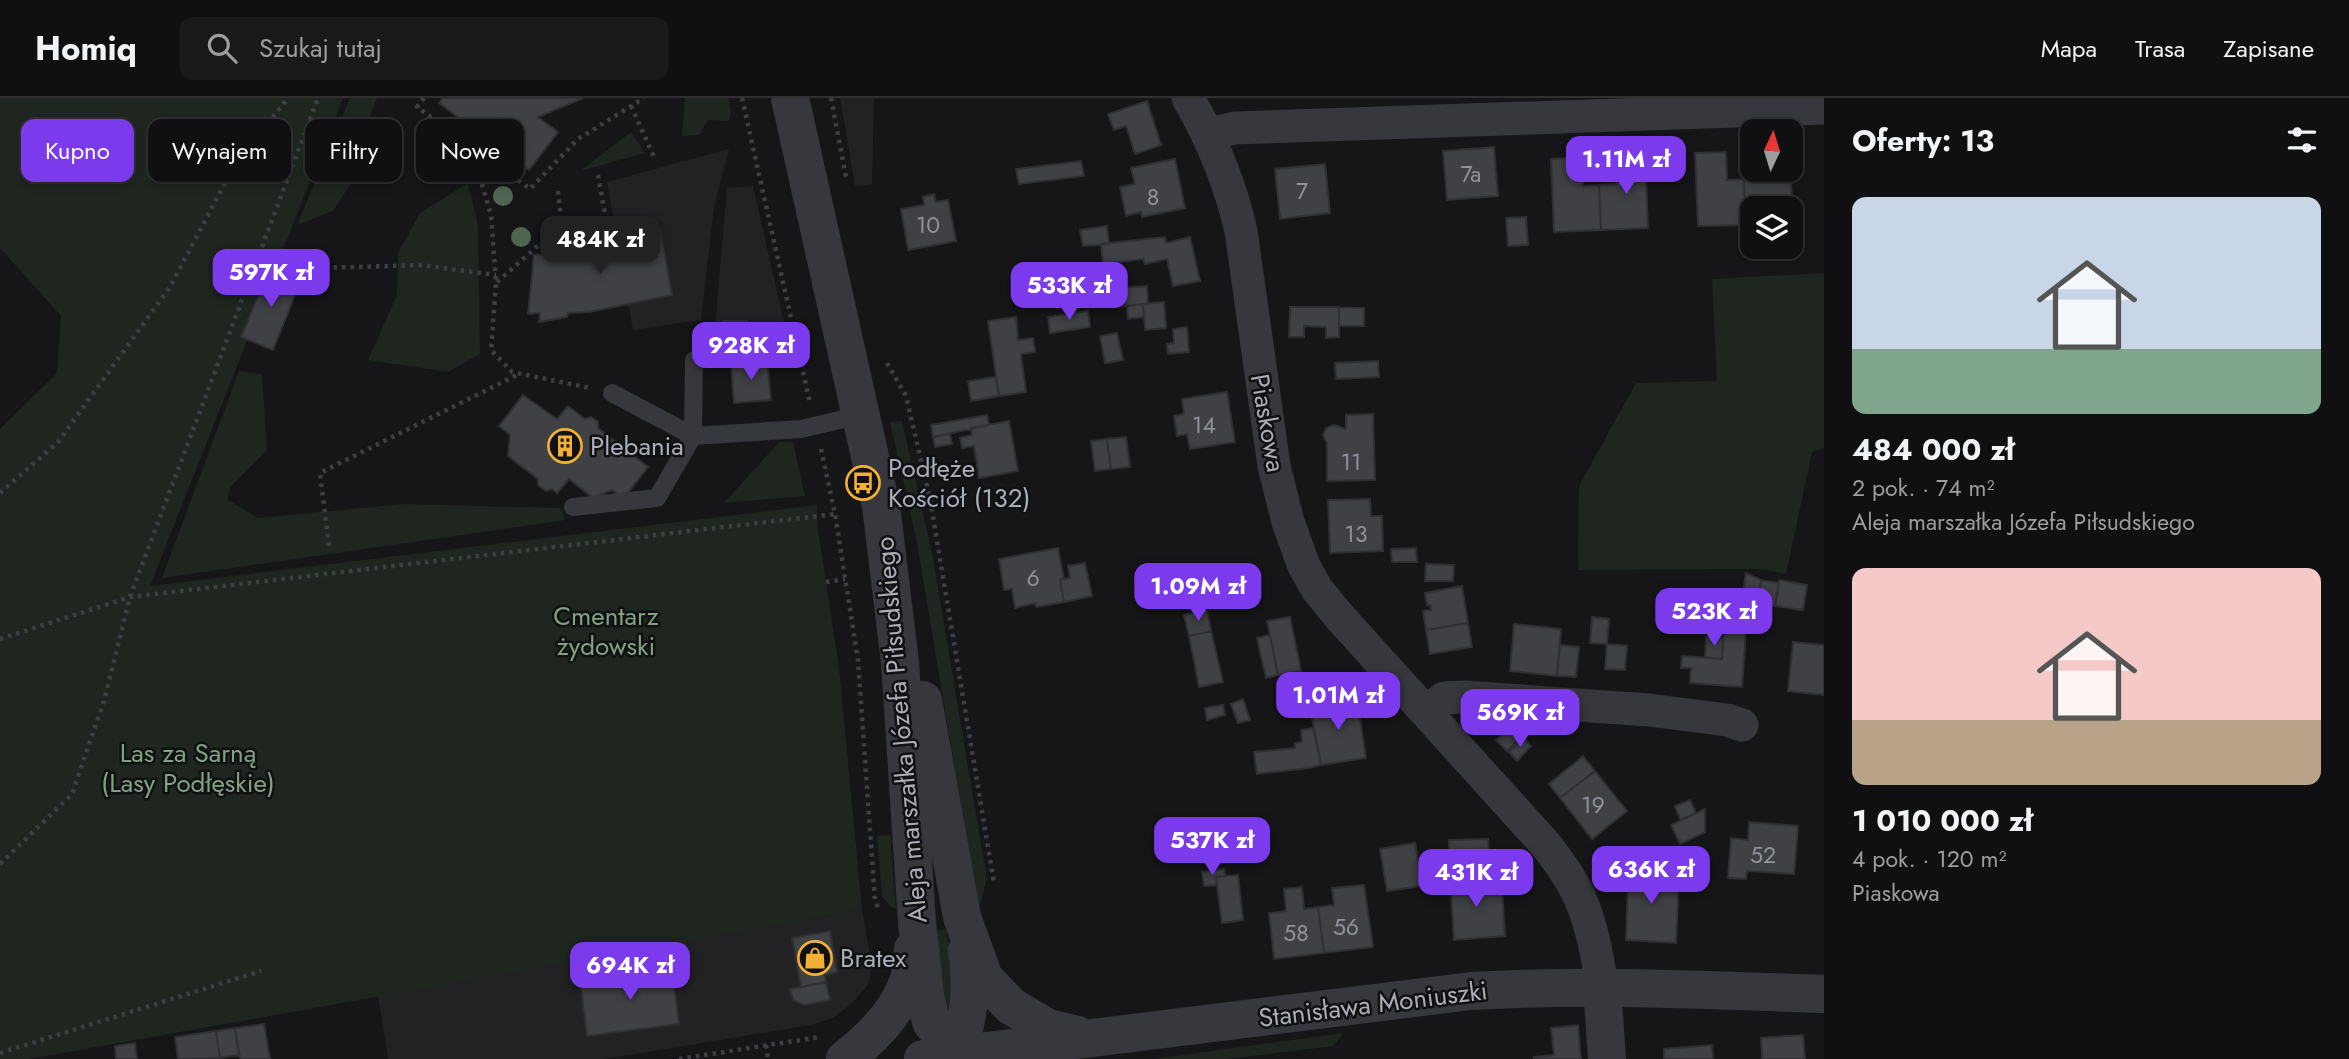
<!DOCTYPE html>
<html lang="pl">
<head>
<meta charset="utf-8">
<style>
  :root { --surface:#101012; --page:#19191b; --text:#f1f3f6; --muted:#9c9d9f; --line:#303032; --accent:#7c3aed }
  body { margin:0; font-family:Jost,sans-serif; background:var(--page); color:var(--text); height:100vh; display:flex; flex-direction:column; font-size:26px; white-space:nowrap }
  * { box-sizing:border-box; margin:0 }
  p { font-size:23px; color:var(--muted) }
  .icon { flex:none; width:38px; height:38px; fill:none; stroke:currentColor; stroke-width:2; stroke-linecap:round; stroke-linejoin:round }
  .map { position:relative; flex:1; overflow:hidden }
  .drawer { display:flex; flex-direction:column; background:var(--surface); width:525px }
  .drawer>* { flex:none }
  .guide { position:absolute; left:21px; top:21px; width:665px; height:63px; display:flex; gap:14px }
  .needle { width:46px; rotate:4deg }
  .fabs { position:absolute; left:1740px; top:21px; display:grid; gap:14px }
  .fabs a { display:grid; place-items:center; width:63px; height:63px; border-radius:14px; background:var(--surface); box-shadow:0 4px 10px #0003,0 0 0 2px var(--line); font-size:35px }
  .price { position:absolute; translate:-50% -60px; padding:0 16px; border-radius:14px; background:var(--accent); color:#fff; font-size:23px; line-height:46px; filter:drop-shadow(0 2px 4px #0008) }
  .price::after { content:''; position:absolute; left:50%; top:42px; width:21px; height:16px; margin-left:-10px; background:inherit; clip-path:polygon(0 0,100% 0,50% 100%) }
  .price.selected { background:#222; color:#fff }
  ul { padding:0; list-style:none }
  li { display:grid; align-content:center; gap:14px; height:371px; padding:0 28px }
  li span { display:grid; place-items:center; height:217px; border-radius:14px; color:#555 }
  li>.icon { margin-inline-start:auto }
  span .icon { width:126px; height:126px; fill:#fffc; stroke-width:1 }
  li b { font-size:30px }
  h2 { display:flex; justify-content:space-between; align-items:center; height:84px; padding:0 28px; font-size:30px }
  .chip { padding:0 24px; border-radius:14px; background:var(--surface); box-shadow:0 4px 10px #0003,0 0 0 2px var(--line); font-size:24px; line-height:63px }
  .chip.selected { background:var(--accent); color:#fff }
  header { display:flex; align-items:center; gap:42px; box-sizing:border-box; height:98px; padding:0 35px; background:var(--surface); border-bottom:2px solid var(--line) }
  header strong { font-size:33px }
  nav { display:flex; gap:38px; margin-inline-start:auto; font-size:24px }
  .search { width:490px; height:63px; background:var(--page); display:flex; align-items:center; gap:18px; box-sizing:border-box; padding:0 24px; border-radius:14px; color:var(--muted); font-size:26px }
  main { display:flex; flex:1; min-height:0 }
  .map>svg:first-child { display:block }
</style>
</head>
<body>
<header>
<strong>Homiq</strong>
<div class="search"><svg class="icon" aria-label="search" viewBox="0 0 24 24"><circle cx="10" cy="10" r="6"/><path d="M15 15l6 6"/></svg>Szukaj tutaj</div>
<nav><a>Mapa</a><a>Trasa</a><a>Zapisane</a></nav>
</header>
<main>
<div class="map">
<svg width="1824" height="961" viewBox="0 0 1824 961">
  <rect width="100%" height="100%" fill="#161618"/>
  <!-- built -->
  <path fill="#222225" d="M840,0H874L872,86L855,88Z
    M729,51L714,109L701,222L633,232L607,84Z
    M753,88L789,246L713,253L727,90Z
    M862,812L872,869L868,887L852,905L833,920L812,927L604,961H388L378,897Z"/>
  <!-- green -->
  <path fill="#1e261f" d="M0,0H343L150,488L817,407V425L839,570L862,812L29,961H0V331L57,275L61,218L0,150Z
    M350,0H377L361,40V70L333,113L297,127Z
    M685,0H729L731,16L729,23L708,22L699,37L682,38Z
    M631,34L645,55L580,73Z
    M468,85L478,127L480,256L448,274L368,262L397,197L398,155L420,115Z
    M1824,175V350L1812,354L1786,476L1763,471L1578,472L1579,388L1636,285L1717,283L1712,181Z
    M239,273L262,276L267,352L230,389L228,402L258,420L403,406L560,410L565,422L162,480Z
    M902,323L932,455L987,781L980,807H978L916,440L890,324Z
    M779,344H793L805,398L724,405Z
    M890,737L896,811L891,809L882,799L877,738Z
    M946,831L956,898L948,927L934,833Z
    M1343,935L1334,948L1226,961H1153Z"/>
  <!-- building -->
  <path fill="#404145" stroke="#303034" stroke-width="2" d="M443,0H583L538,19L558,34L529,72L487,41L479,44L480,36L439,5Z
    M1147,3L1161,47L1135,56L1126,28L1114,32L1108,16Z
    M1494,49L1498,98L1447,102L1443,53Z
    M1726,54L1727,82L1744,81L1745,127L1698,128L1695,55Z
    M1645,56L1648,130L1601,132L1599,87L1616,86L1614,58Z
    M1582,59L1583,88L1599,87L1601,132L1554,134L1551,61Z
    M1175,61L1185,110L1142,119L1141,114L1126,118L1120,89L1135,86L1131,70Z
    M1790,62L1793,125H1790V110H1752V126L1745,127L1744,81H1760V72H1790Z
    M1081,63L1084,78L1019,86L1016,71Z
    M1325,66L1330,115L1280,121L1275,71Z
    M934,96L936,104L948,102L956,143L908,152L901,111L924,107L923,99Z
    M1526,119L1528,147L1508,148L1506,120Z
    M1107,128L1109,146L1083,148L1080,132Z
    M660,130L672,197L589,214L568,215L567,219L539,224L540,215L528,216L534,157L577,155L617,138Z
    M1165,139L1166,145L1190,139L1200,183L1173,188L1167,161L1145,166L1143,161L1103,166L1101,146Z
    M270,169L301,182L273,252L241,239Z
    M1147,188L1148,206L1107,209L1105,191Z
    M1164,204L1166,230L1145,232L1143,206Z
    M1143,206L1144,219L1128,221L1127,208Z
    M1290,209H1339V239L1326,240V229L1304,228V239H1289Z
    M1339,209L1364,210V228H1339Z
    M1088,213L1090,229L1050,235L1048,219Z
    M1016,219L1018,242L1033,240L1035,254L1021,256L1026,294L999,298L988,223Z
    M724,223H747L748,238L725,239Z
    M1187,229L1189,254L1168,256L1167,246L1174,245L1173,231Z
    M1117,235L1123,262L1105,265L1100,238Z
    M767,263L771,302L734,305L731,266Z
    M1378,263L1379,279L1336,281L1335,265Z
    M996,279L999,298L971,303L968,283Z
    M1227,294L1235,344L1190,351L1187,336L1177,338L1174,318L1184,316L1182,301Z
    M523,297L557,321L568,308L585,321L591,319L598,324V330L648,369L624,400L612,392L593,400L569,381L557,395L552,391L546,393L538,387V381L508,358L510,337L499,328Z
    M1373,316L1375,382L1327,383V345L1323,337L1326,330L1334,327L1346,331V317Z
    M987,317L989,327L933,339L931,327Z
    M1009,323L1018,373L979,380L974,348L962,350L960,340L972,337L971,330Z
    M950,336L952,346L935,349L933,339Z
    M1126,339L1130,369L1111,371L1107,341Z
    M1107,341L1111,371L1095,373L1091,343Z
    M1370,401L1371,418H1382L1383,453L1330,455L1328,402Z
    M1058,450L1064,481L1060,482L1064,504L1036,509V505L1015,510L1012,491L1004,492L999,461Z
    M1416,450L1417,464H1392L1391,451Z
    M1085,465L1092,498L1064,504L1060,482L1070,480L1068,468Z
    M1426,466L1454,467L1453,483H1425Z
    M1746,475L1761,482L1758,505L1742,502Z
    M1761,482L1779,485L1775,508L1758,505Z
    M1779,482L1807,487L1803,512L1775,508Z
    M1462,488L1468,525L1426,532L1423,513L1431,512L1430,507H1427L1425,495Z
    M1207,512L1211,533L1189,538L1184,517Z
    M1725,516L1747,517L1742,589L1690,585L1691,570H1681L1682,558L1722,561Z
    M1290,519L1301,573L1278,577L1267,523Z
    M1592,519L1609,521L1607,546L1590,545Z
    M1468,525L1472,549L1430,556L1426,532Z
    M1514,526L1561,531L1557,578L1510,573Z
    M1211,533L1223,584L1199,589L1189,538Z
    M1270,537L1278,577L1266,580L1257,540Z
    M1706,539L1723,540L1722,561L1705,559Z
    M1793,544L1824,547V597L1788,593Z
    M1607,546L1627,548L1625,572L1605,571Z
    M1560,547L1579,549L1576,579L1557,578Z
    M1243,601L1250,622L1238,625L1231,606Z
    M1357,602L1366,660L1321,667L1310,609Z
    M1223,607L1225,617L1207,622L1205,610Z
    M1514,624L1525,635L1507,653L1496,642Z
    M1313,630L1321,667L1309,670L1257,676L1254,654L1295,650V645L1302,644L1301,632Z
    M1523,640L1531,648L1517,663L1509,654Z
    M1583,658L1595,673L1560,700L1549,686Z
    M1595,673L1627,713L1592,741L1560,700Z
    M1690,702L1696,715L1680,722L1675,708Z
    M1705,711V734L1680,746L1671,727Z
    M1749,724L1798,728L1794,776L1747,773L1746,781L1728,780L1731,740L1748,742Z
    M1488,741L1489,756L1449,758V742Z
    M1415,745L1422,788L1387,793L1380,751Z
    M1224,771L1225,778L1216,779L1217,787L1204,788L1202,774Z
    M1619,774L1679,776L1676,845L1626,842L1628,787H1619Z
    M1238,777L1243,822L1222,825L1216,779Z
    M1485,778L1486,791L1502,790L1505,838L1454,842L1450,780Z
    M1364,787L1373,849L1324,855L1318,809L1334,807L1332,790Z
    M1302,789L1304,811L1318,809L1324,855L1274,861L1269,815L1286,813L1284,791Z
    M830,833L837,874L825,877L826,884L801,889L792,840Z
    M672,871L679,926L587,938L580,883Z
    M826,884L830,902L804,907L793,902L790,891Z
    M264,926L270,961H240L235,930Z
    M1578,927L1581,961H1534V959L1554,957L1551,930Z
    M235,930L239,957L220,960L216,933Z
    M216,933L220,960L178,961L175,939Z
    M1803,937L1805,961H1762L1761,940Z
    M135,945L137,961H116L115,948Z
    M1712,947L1713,961H1664V951Z"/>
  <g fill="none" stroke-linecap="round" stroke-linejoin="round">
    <!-- path -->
    <path stroke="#3d3f44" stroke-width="4.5" stroke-dasharray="3.5 5" stroke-linecap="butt" d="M424,0L417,9L530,91L578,41L644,0
      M742,0L810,305
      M831,0L846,79
      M631,8L655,61
      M493,64L481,83L491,117L496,185L491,252L512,274L590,290
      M598,77L609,139
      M558,93L564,147
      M325,170L421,167L496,177
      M497,184L539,147
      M887,265L906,298L930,401L994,785
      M821,351L835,416L858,562L875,803L880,813
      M0,395L58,344L170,189L233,70L288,0
      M931,408L962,403
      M329,448L320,375L519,276
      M826,484L845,481
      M0,541L130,499L835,416
      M0,766L72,696L104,603L130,499L318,0
      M766,947L768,961
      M0,955L261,873
      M679,961L820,939"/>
    <!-- service -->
    <path stroke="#37383d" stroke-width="18" d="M612,295L693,338L801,331L861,317
      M573,409L657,400L693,338L694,262"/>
    <!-- minor -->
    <path stroke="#37383d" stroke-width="33" d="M1188,0C1213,43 1230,85 1241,133L1274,368L1288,424L1304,468L1317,491L1338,517L1546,747C1556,760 1566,773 1574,788C1590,817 1597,855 1602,888
      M1209,36L1235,30L1824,10
      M1426,614L1444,600L1465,599L1649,612L1727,622L1742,627"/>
    <!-- tertiary -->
    <path stroke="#37383d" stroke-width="38" d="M790,0L881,408L900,564L917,824L925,897L931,924L957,956
      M923,602L962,819L984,880L1011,908L1048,930L1078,937
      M1602,888L1607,961
      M957,956C969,917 973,893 967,852
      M845,961C871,941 897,915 908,884C912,874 912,861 913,851
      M923,961L1471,893C1589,886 1706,892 1824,896"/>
  </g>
  <!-- trees -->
  <g fill="#506452">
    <circle cx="503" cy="98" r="10"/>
    <circle cx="521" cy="139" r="10"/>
  </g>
  <!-- icons -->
  <defs>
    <g id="building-ring" transform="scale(1.75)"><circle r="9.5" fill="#111113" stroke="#f2b134" stroke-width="1.5"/><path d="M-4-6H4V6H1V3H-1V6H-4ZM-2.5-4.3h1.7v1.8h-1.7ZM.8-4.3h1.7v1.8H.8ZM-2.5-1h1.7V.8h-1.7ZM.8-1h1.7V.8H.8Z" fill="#f2b134"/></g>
    <g id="bus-ring" transform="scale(1.75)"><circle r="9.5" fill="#111113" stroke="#f2b134" stroke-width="1.5"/><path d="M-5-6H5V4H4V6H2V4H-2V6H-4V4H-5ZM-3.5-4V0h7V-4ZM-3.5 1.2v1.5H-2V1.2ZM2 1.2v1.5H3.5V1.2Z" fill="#f2b134"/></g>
    <g id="shop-ring" transform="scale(1.75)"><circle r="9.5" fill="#111113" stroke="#f2b134" stroke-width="1.5"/><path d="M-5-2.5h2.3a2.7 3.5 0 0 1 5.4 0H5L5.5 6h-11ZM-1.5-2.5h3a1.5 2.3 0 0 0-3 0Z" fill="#f2b134"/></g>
  </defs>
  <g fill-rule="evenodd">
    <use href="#building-ring" x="565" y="348"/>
    <use href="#bus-ring" x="863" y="385"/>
    <use href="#shop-ring" x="815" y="860"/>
  </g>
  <g text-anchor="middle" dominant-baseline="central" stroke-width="5" stroke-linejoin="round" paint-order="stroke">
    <!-- number labels -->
    <g font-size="23" fill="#8e929b">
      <text x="1471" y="76">7a</text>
      <text x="1302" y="93">7</text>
      <text x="1153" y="99">8</text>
      <text x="928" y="127">10</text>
      <text x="1204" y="327">14</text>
      <text x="1351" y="364">11</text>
      <text x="1356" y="436">13</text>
      <text x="1033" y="480">6</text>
      <text x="1593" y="707">19</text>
      <text x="1763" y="757">52</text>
      <text x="1346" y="829">56</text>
      <text x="1296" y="835">58</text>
    </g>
    <!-- street labels -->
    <g font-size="26" fill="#a8adb8" stroke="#111113">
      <text transform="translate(1268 325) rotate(80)">Piaskowa</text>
      <text transform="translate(901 632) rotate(-95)">Aleja marszałka Józefa Piłsudskiego</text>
      <text transform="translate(1373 906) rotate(-7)">Stanisława Moniuszki</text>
    </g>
    <!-- poi labels -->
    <g font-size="26" fill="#a8adb8" stroke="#111113" text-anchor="start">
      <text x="590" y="348">Plebania</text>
      <text x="888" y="370">Podłęże<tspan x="888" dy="30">Kościół (132)</tspan></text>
      <text x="840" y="860">Bratex</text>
    </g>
    <!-- park labels -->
    <g font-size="26" fill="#7fa381" stroke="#111113">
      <text x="606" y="518">Cmentarz<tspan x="606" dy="30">żydowski</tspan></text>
      <text x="188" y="655">Las za Sarną<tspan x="188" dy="30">(Lasy Podłęskie)</tspan></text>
    </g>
  </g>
</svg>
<div class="fabs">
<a><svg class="needle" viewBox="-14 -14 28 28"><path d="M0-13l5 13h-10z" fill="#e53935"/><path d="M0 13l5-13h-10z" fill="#9c9d9f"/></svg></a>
<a><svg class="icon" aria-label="layers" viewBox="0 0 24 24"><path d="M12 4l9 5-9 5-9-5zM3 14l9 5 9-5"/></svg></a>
</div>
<b class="price" style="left:1626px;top:98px">1.11M zł</b>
<b class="price selected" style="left:600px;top:178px">484K zł</b>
<b class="price" style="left:271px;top:211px">597K zł</b>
<b class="price" style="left:1069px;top:224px">533K zł</b>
<b class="price" style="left:751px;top:284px">928K zł</b>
<b class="price" style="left:1198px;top:525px">1.09M zł</b>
<b class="price" style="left:1714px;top:550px">523K zł</b>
<b class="price" style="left:1338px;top:634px">1.01M zł</b>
<b class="price" style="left:1520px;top:651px">569K zł</b>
<b class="price" style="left:1212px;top:779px">537K zł</b>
<b class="price" style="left:1651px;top:808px">636K zł</b>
<b class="price" style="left:1476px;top:811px">431K zł</b>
<b class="price" style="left:630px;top:904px">694K zł</b>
<div class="guide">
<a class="chip selected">Kupno</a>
<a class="chip">Wynajem</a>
<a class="chip">Filtry</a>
<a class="chip">Nowe</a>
</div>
</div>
<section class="drawer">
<h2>Oferty: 13<svg class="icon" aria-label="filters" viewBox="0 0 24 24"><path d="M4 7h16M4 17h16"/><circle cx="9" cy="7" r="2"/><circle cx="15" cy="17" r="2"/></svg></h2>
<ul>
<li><span style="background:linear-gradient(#c9d6e8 70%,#7fa58c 0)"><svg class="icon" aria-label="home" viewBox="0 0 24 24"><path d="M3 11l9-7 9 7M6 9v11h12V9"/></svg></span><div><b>484 000 zł</b><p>2 pok. · 74 m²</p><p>Aleja marszałka Józefa Piłsudskiego</p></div></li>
<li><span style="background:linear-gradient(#f6c9c9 70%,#b9a48a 0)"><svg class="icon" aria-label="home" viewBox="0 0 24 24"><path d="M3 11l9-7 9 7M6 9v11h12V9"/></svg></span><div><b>1 010 000 zł</b><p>4 pok. · 120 m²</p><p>Piaskowa</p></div></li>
</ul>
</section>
</main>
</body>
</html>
